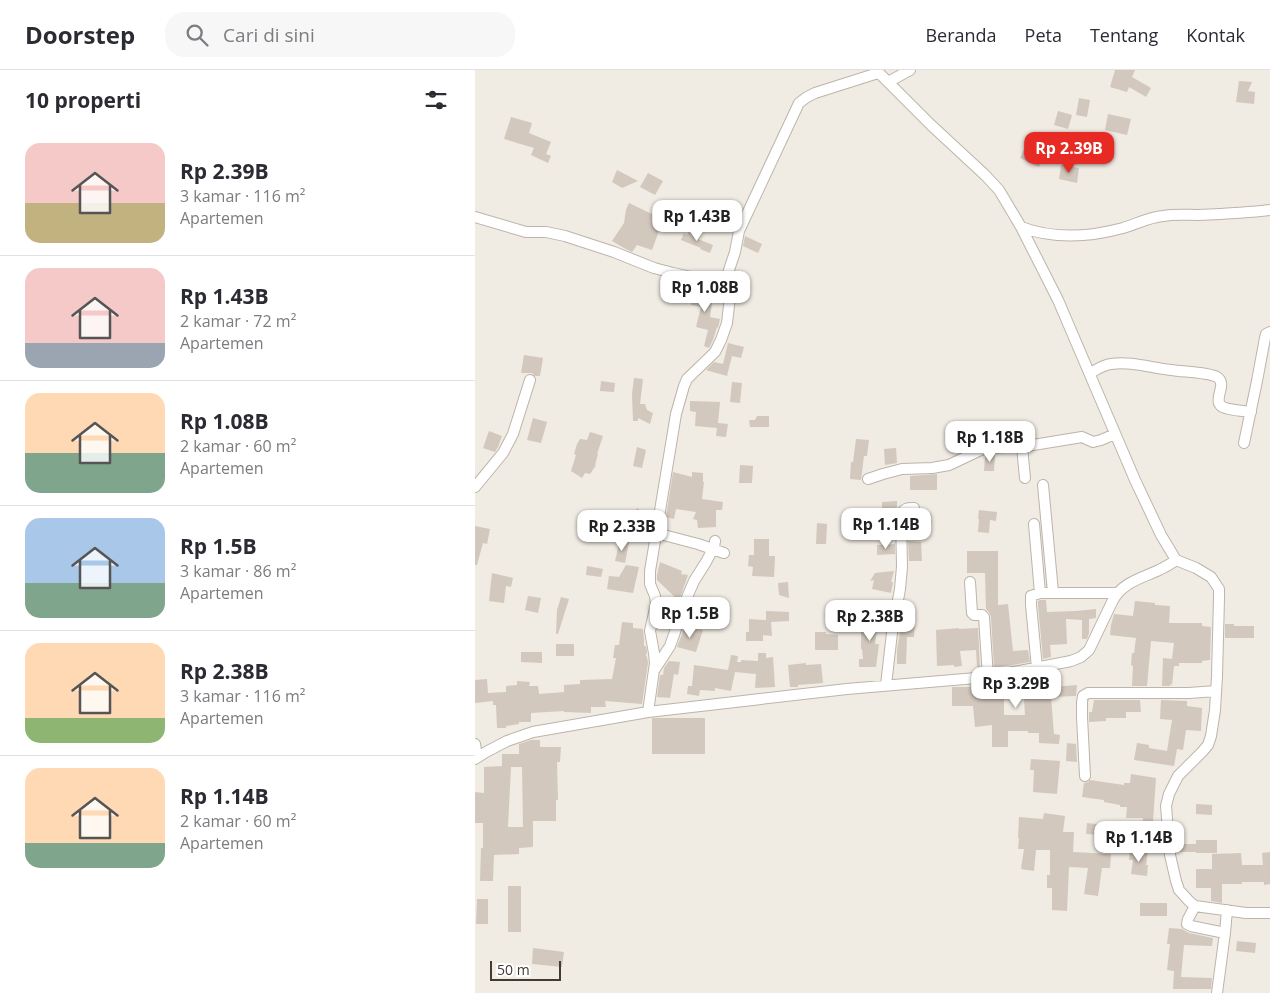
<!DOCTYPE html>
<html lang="id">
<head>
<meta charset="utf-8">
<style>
  :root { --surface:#fff; --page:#f7f7f7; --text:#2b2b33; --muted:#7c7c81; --line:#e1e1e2; --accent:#e72a23 }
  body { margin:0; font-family:"Open Sans",sans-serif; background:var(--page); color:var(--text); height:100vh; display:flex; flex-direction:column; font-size:19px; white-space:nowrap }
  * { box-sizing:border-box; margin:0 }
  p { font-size:16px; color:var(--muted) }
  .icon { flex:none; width:28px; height:28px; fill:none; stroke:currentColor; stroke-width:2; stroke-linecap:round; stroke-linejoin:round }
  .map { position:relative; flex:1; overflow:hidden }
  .sheet { display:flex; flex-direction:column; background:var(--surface); width:475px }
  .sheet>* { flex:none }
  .scale { position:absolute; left:15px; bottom:12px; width:71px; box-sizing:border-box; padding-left:5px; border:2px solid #413b34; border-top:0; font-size:14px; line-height:18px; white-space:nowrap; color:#413b34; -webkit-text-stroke:4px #fff; paint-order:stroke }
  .price { position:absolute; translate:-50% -42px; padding:0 11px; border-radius:10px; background:#fff; color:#222; font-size:16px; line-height:32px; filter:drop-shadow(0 1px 2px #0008) }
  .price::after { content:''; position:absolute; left:50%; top:30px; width:15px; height:11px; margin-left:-8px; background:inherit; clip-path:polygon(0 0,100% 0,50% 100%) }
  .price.selected { background:var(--accent); color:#fff }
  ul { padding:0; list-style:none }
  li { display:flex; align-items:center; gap:15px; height:125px; padding:0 25px }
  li+li { border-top:1px solid var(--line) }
  li span { display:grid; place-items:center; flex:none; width:140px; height:100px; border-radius:15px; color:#555 }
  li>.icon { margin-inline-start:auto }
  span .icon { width:60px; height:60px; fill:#fffc; stroke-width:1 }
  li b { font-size:21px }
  h2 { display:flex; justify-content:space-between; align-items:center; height:60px; padding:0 25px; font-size:21px }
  header { display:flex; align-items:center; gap:30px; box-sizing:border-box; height:70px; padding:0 25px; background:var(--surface); border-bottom:1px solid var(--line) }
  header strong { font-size:24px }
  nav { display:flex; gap:28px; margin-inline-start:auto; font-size:18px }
  .search { width:350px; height:45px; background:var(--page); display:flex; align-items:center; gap:12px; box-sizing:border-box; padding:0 18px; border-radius:20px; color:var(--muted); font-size:19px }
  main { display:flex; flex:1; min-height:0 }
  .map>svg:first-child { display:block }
</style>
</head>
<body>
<header>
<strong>Doorstep</strong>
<div class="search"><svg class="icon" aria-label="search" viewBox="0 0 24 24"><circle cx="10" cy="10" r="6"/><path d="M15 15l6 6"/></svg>Cari di sini</div>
<nav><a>Beranda</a><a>Peta</a><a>Tentang</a><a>Kontak</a></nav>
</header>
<main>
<section class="sheet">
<h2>10 properti<svg class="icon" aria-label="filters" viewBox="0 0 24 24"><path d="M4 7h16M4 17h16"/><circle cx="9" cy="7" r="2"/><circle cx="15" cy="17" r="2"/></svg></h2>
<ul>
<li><span style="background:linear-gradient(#f6c9c9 60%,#c2b280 0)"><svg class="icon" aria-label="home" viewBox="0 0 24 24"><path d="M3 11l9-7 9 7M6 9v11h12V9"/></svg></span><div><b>Rp 2.39B</b><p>3 kamar · 116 m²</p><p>Apartemen</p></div></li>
<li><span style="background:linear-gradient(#f6c9c9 75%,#9aa5b1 0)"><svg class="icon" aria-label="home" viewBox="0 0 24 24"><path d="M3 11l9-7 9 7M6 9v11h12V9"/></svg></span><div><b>Rp 1.43B</b><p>2 kamar · 72 m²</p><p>Apartemen</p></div></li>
<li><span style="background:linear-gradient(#ffd9b3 60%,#7fa58c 0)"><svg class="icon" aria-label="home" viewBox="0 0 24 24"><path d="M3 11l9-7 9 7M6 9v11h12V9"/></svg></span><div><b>Rp 1.08B</b><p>2 kamar · 60 m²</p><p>Apartemen</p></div></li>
<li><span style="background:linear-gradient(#a9c7e8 65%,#7fa58c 0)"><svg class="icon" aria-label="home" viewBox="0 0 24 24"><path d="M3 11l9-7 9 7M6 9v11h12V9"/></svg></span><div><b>Rp 1.5B</b><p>3 kamar · 86 m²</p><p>Apartemen</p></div></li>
<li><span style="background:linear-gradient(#ffd9b3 75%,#8fb573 0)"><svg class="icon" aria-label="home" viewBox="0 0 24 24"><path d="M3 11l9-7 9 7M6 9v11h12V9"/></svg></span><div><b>Rp 2.38B</b><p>3 kamar · 116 m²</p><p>Apartemen</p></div></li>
<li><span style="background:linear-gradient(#ffd9b3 75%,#7fa58c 0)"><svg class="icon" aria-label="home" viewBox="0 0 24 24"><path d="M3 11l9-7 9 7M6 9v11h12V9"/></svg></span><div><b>Rp 1.14B</b><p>2 kamar · 60 m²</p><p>Apartemen</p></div></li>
</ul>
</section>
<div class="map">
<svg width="795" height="923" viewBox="0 0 795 923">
  <rect width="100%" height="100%" fill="#f0ebe3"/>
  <!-- building -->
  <path fill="#d3c8bd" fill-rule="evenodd" d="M640,0H660L657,7L676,18L671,27L654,17L652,22L635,17Z
    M764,11L777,12L773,21L780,22L779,34L761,32Z
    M604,28L615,30L612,47L601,45Z
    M583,41L597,45L593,59L579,55Z
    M633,44L656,49L652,65L630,60Z
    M36,47L57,53L54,63L76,72L71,84L76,86L73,93L56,85L59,78L29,69Z
    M555,66L574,74L564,97L545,88Z
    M586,95L604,98L602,113L584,109Z
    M142,100L163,111L147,118L137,112Z
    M173,103L188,111L180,125L165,117Z
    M154,133L181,146L183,142L203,153L198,162L190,157L189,160L185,158L177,180L162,175L157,182L149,178L137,171L149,153L151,140Z
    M213,162L221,165L220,168L238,175L235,183L225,179L226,178L206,170L209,163L212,165Z
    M270,166L287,174L283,183L268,176Z
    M219,215L228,217H235L234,226H238L235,247L245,249L243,258L242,257L238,270L234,278L229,276L233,260L221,257L226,237L216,235Z
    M253,273L269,277L266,288L257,286L252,306L231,300L239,292L248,294Z
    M49,285L68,288L65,306H60L57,303H46Z
    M159,308L168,309L165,334H170L172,340L178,343L175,354L163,348V351H158L157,324Z
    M126,311L140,313L139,322L125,321Z
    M257,312L267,313L265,333L255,332Z
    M215,331L245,332L243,353L253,354L251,367L241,366L242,358L220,356L221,342L215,341Z
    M282,346H294V357H275L274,350H280Z
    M58,348L72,352L66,373L52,370Z
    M497,359L498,375L490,376L489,360Z
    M14,361L27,366L23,377L20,382L8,378Z
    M115,362L128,366L122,384H123L120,395H121L115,404L110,403L107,408L96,401L101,385L99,384L102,374L105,369L112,370Z
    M381,369L394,370L392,386H389L386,410L375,409L376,392H378Z
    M162,377L171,380L167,398L158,396Z
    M421,378L422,393L410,395L409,379Z
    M520,384L519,401H509L510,386Z
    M265,395L278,396L277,413H264Z
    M198,402L217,407V402L228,403V412H229L227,429L248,432L247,440H241V457L223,458L222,450L218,449L221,442L201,439L199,449L191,447Z
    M462,404V420H435V406Z
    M422,431V438L419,445V452H407V432Z
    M162,438L171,446L168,454L158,452Z
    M504,440L522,442L521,451L515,450L514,463L503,462L504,449H503Z
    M456,443L457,453L433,456V446Z
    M342,453L352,454L351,474H341Z
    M0,456L15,459L12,474L8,473L2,495H0Z
    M279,469H294V486H300L299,507L277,506L278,497L273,496L274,485H279Z
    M145,470L154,472L150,493L140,491Z
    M433,471L446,472L447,491H434Z
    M420,474V484L402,485V475Z
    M492,481H523V535L533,534L538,581L553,580L555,592L519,598L516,547L514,542L511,539L510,503H492Z
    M185,492L207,501L206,504L213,505L204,531L182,510V505Z
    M151,495L164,497L158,523L132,519L134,506L144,507Z
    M112,496L128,499L126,507L111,505Z
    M419,501L416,512H418L416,523L397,519L399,510L395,511L400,503Z
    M17,503L38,508L36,517L31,516L29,533L14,531Z
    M313,512L314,528L304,525L303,513Z
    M53,526L66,528L63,543L50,540Z
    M86,527L94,529L83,564H81L82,540Z
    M218,530L234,535L232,545L215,540Z
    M565,530H571L572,542L601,541L621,539V548L614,549V563L612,569H607V550L591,549L592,574L575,575L576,587L568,589L563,535V531Z
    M660,531L680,533V535L695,536L694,553H727V556L736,557L735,590L727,591V593H704V596H699L697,615L695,614V616H687L688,588L697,589L699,573L676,571L672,616H657L658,596L656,595L657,583H659L661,568L635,565L636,555L639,544L658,546Z
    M291,541L314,542V551L296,552L297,566L288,565V571H271V562H274V549L291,550Z
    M394,542L404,543L400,574H404L401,597H384V589H388L387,579H386V553L393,554Z
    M427,549L440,550L439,567H432L431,594H422V580Z
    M147,552L158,553V558L168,559L169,569V576H171L172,582L171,586L172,587L173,593L167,634L130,631L131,637H116V643L89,642V641L56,643V652H44V654L31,656V658H22L21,635H18V631L0,633V610L12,609L13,623L31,622V616L42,615V611L55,612L54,616H63L64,624L89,622V615L105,614V610L137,609L141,588H138L140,575H144Z
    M750,554H759V556H779V568H750Z
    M210,556L228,560L221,582L202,577Z
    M484,558V559L503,558L505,597H502L501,580L485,581L487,596L479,597V595L462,596L461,560Z
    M340,562H351V564L363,565V580H340Z
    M81,574H99V586H81Z
    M46,582H67V593L46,592Z
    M283,583H291V588L298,587L300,617L280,618L281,604L260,602L256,621L240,618V621L225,620L224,626L212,624L213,616H217L219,595L253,600L256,585L263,586L262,592H266V590L283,591Z
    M194,591L205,592L203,605L199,604L195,628L182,627L185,605H188L189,598Z
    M331,593V595L346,594L348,613L323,615V617H315L313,595Z
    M574,602L576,617L602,615L601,626L576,627L579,664L585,665L584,674L564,673V663H553V661H533V677H517V655L500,657L498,636H477V617H495V616L509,614L510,627L529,626V645H550L549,629H544V608Z
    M619,630H665L666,642H651V648H631V651L614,652V642H617Z
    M686,630L712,631V636L727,638L726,661L711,660L708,680L702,679L699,696L659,690L662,673L674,675V678L692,681L697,650L685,649Z
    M177,648H230V684H177Z
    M56,670H65V677H86L85,692H82L83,730H81V751H58V777L44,778V784L19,785L18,811H5L6,778H8V753H0V722L9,723V697L27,696V684H44V674ZM36,697H47L48,757H33Z
    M592,673L601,674L602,692L591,691Z
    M556,689L585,691L582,724L558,722L559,700H555Z
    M656,704L681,708L678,751H681L678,773H684V780L670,779V768L666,767L668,748H651L652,737H645V735L629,732V730L607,727L609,713L613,712L615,710L649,715V713H655Z
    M721,734L737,735V745L721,744Z
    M569,743L590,746L588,762H599L598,782L636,784L635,798H627L623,826L609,824L613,798L594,797L592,841L577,840V818H572V805H575V780H561L559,801L546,799L549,779H543L544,768H543L544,747L568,749Z
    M612,753L630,755L629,765L611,764Z
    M721,770H742V783H721V782H705V774H721Z
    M655,780L673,782L671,795H673L672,806L656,804L658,790H654Z
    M795,782V814L789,815V812H767V814H747V833L736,831V818H721V799H737V784L766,783L767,795H788L787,783Z
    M33,816H46V862H33Z
    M2,829H13V854H1Z
    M665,833H692V846H665Z
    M694,858L707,859L714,863L738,868L737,876L709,875L706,907L737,908L736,919H698L699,901L692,900L695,874H692Z
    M762,871L781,873L780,883L761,881Z
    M58,878L89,882L87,897L57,894Z"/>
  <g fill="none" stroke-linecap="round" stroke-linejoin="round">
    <!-- minor casing -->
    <g stroke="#bdb4aa" stroke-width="12">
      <path id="minor" d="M401,0L456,55L510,105L524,120L546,157L583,230L660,410L686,465L701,490
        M413,12L435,0
        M0,147L51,162H71L90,166L139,182L179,198L198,203L229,210L251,209L260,182L264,161L324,33L332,27L340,23L403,3
        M546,157C578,169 615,167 648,158C661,154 675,147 688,146C700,144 711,145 723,145C747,144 771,143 795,140
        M615,303C621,300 628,295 636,294C657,291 676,298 696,300C708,302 732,302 742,307C753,314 738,329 746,336C751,340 769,341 776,342
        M769,373L782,311L790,268L791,264L795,262
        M547,377L550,408
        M393,409L408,404L427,399L457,398L474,395L510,378L552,376L607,367L618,372L626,370L640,364
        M568,415L578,522
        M0,417L28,383L38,364L55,310
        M559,454L565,523
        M181,463L223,474L249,483
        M495,512L497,543L499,545H507L509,547L513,607
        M562,598L556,535V526L565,523H642
        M180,599L195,576L213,525L219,511L231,492L239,477L240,471
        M411,615L417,563L425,519L427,497L426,445C429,438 432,438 439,438
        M173,642L180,593L179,583L175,561L181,534L180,526L175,514V501L201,344L209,316L212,309L240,282L246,270L252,253L255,227L254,219L251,209
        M0,674L2,687
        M0,689L11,682L32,671L58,662L173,642L372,619L513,607L596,591L606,587L614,580L638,530C648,512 667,508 684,500C690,497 696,494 701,490L721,498L736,507L744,519V528L742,606L740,640L736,666L733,675L727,682L703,706L694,724L691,736L695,785L701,811L704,820L714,831L720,836L771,843H795
        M610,706L607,647V632L608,626L613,623H714L741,621
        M720,836L713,849L712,854L716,856L750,863L742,923
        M750,863L752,840"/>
    </g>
    <!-- minor -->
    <use href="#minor" stroke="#fff" stroke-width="10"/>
  </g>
</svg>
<div class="scale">50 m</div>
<b class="price selected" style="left:594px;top:104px">Rp 2.39B</b>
<b class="price" style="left:222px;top:172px">Rp 1.43B</b>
<b class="price" style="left:230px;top:243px">Rp 1.08B</b>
<b class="price" style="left:515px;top:393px">Rp 1.18B</b>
<b class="price" style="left:411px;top:480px">Rp 1.14B</b>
<b class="price" style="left:147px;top:482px">Rp 2.33B</b>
<b class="price" style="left:215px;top:569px">Rp 1.5B</b>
<b class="price" style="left:395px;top:572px">Rp 2.38B</b>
<b class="price" style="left:541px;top:639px">Rp 3.29B</b>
<b class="price" style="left:664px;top:793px">Rp 1.14B</b>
</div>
</main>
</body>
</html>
